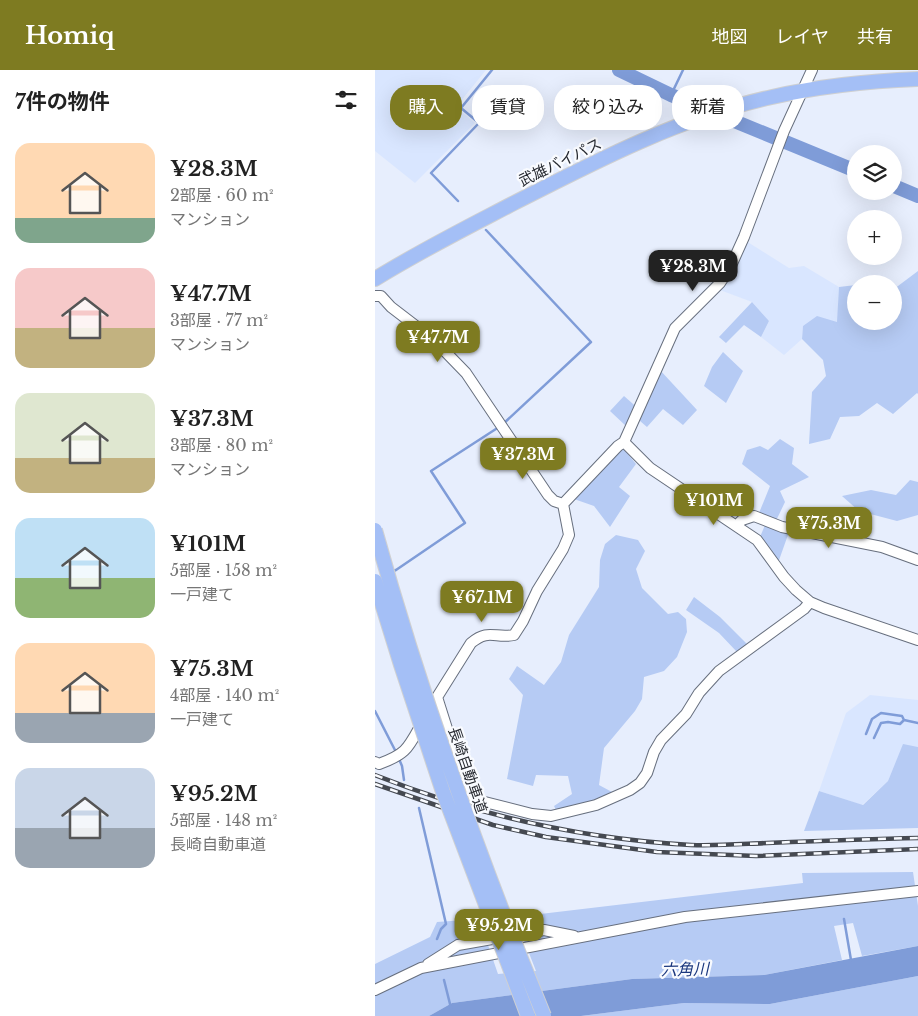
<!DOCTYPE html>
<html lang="ja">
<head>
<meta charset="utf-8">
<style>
  :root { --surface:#fff; --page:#f2f2f2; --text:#222; --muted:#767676; --accent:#7e7b21 }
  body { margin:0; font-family:"Libre Baskerville","Noto Sans JP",serif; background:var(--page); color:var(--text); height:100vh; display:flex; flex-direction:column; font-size:19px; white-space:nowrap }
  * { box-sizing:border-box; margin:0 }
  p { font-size:16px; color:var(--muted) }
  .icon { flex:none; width:28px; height:28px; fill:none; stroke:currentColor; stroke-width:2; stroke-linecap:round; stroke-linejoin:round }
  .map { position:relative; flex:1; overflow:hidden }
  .side { display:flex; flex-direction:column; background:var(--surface); width:375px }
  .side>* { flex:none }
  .hud { position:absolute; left:15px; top:15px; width:452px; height:45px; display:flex; gap:10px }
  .buttons { position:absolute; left:472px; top:75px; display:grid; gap:10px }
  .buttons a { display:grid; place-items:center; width:55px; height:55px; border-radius:50%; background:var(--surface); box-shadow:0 5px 20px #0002; font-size:25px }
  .price { position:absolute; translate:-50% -42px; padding:0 11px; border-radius:10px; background:var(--accent); color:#fff; font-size:16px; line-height:32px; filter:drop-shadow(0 1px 2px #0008) }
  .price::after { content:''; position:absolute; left:50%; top:30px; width:15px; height:11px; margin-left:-8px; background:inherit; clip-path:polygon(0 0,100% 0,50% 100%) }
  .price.selected { background:#222; color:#fff }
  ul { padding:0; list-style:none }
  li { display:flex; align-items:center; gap:15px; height:125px; padding:0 15px }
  li span { display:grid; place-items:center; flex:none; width:140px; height:100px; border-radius:15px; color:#555 }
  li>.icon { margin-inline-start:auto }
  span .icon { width:60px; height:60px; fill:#fffc; stroke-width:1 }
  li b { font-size:21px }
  h2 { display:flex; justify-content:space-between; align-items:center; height:60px; padding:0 15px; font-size:21px }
  .chip { padding:0 18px; border-radius:20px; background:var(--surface); box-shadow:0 5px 20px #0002; font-size:18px; line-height:45px }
  .chip.selected { background:var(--accent); color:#fff }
  header { display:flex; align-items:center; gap:30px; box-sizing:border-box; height:70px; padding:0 25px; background:var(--accent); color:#fff }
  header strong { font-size:24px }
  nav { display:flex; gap:28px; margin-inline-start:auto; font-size:18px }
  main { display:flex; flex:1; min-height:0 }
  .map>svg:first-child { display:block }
</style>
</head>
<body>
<header>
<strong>Homiq</strong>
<nav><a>地図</a><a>レイヤ</a><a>共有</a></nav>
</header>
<main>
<section class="side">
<h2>7件の物件<svg class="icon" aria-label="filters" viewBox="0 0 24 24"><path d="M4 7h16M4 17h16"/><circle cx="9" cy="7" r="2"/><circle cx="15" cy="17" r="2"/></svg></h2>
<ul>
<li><span style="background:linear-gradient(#ffd9b3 75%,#7fa58c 0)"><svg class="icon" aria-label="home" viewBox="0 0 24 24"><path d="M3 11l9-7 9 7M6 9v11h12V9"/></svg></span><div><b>¥28.3M</b><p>2部屋 · 60 m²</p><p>マンション</p></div></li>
<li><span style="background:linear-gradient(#f6c9c9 60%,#c2b280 0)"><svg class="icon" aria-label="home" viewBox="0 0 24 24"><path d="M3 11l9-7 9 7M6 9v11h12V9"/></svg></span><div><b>¥47.7M</b><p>3部屋 · 77 m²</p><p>マンション</p></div></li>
<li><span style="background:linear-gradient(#dfe7d0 65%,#c2b280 0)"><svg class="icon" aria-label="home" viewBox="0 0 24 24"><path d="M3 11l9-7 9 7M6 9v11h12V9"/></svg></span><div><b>¥37.3M</b><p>3部屋 · 80 m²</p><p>マンション</p></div></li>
<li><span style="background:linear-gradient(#bfe0f5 60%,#8fb573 0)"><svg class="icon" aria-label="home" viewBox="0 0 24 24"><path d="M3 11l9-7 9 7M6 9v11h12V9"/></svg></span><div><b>¥101M</b><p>5部屋 · 158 m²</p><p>一戸建て</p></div></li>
<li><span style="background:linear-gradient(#ffd9b3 70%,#9aa5b1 0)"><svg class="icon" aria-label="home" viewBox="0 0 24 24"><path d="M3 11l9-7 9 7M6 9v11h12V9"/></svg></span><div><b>¥75.3M</b><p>4部屋 · 140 m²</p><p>一戸建て</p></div></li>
<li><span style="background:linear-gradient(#c9d6e8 60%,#9aa5b1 0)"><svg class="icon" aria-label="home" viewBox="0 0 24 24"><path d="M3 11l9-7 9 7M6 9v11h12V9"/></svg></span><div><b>¥95.2M</b><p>5部屋 · 148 m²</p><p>長崎自動車道</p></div></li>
</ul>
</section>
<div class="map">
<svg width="543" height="946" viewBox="0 0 543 946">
  <rect width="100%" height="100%" fill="#e7eefd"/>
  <!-- built -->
  <path fill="#d9e6ff" d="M0,0H111L81,37L100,53L40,113L0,81Z
    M371,171L414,198L429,196L464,217L463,252L428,256L427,269L409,285L386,267L394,251L377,232L345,220L359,203Z
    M495,625L543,630V677L528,675L513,711L487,735L444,721L471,643Z"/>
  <!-- green -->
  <path fill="#b6cbf4" d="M543,201V324L542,323L518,344L502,333L484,346L465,347L455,369L434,374L437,322L451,306L448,290L427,269L428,256L442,246L462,252L464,217L481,215V251H519V219Z
    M377,232L394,251L386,267L369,255L351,273L344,267Z
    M348,282L368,301L351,333L329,316L337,297Z
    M284,299L322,340L308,355L288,339L272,357L258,345L252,357L235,341L249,326L266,341Z
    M405,369L419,378L417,394L434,407L405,421L410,432L398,457L414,462L403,493L385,467L393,448L384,443L395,416L367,394L372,380L385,376L393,380Z
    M247,377L261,394L244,417L255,426L235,457L219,436L199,429Z
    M535,410L543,412V445L522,451L484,441L467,426L496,420L521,425Z
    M241,465L263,470L270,481L261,499L267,518L293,544L303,542L311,549L312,562L302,587L289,601L269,607L267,629L260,641L229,678L224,715L237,722L217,734L182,742L179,736L197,724L193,706L161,705L158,716L132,709L148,625L134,609L142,596L169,615L186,592L194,565L224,517L225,490L230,474Z
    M319,527L345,547L373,575L362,582L344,563L311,540Z
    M528,674L543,677V758L429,761L444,721L488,735L513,711Z
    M538,802L543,836V876L487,886L478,853L459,856L467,890L389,905L257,909L77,933L54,946H0V894L55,867L62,852L104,849L123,904L161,901L140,847L428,813L427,803Z
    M543,906V946H206L309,933L395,934Z"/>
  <!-- water -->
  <path fill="#7f9cd8" d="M543,876V906L395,934L309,933L206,946H54L77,933L257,909L389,905Z"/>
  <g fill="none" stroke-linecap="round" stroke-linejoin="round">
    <!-- stream -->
    <path stroke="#7f9cd8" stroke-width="2.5" d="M296,25L308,0
      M83,131L56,103L104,53L86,38L117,0
      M111,160L216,272L128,354
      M16,502L21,500L90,453L56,401L124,357
      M0,641L22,684
      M491,664L497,649L506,643L527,646L529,650L543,653
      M499,668L506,653L513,652L525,654L529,650
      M24,689L27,696L29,710
      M44,738L71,854L66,859L62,869
      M469,849L476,890
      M69,910L76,938"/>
    <!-- river -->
    <path stroke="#7f9cd8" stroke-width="14" d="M244,0L296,25L481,101
      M519,116L543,126"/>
    <!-- minor casing -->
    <g stroke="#676f7e" stroke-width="12">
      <path id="minor" d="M0,226H6L16,237L59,270L91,303L173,425L179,431L188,434
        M249,372L275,398L382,470L409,507L421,520L435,532L449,538L543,570
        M188,434L243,376L249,372L300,258L345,213L355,198L369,167L409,61L437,0
        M362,455L367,450L379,446L407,457L507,477L543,490
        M62,627L94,728L157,744L176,746L221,735L255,720L265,713L272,703L279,682L286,670L311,644L324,623L344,601L429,539L435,532
        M59,632L96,573C114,558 120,569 139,565L148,551L162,521L188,479L194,465L188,434
        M0,692L4,694C32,684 33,678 47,653
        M53,894L83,875L169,860L199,866
        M0,920L46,898L310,847L543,821"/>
    </g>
    <!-- highway casing -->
    <g stroke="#cfd0d2" stroke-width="16">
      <path id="highway" d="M0,209C45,181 93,157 139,133C221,91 306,47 397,27C445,16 494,11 543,9"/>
    </g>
    <!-- minor -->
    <use href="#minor" stroke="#fff" stroke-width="10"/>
    <!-- highway -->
    <use href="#highway" stroke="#a4bff6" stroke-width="14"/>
    <!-- rail casing -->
    <g stroke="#454951" stroke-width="4.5">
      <path id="rail" d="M0,705C101,745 207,769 316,775C341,776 367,774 392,773C442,771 493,769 543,768
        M0,714L118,755L171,767L282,782L381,786L543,779"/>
    </g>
    <!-- rail -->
    <use href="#rail" stroke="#f9fbff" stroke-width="2.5" stroke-dasharray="8" stroke-linecap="butt"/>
    <!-- highway-bridge casing -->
    <g stroke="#cfd0d2" stroke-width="16" stroke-linecap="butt">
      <path id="highway-bridge" d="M0,460C46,626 104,787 169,946
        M0,511L26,595L68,722L153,946"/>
    </g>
    <!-- highway-bridge -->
    <use href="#highway-bridge" stroke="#a4bff6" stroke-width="14"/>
  </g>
  <g text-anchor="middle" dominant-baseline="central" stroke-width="4.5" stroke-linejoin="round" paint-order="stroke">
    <!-- street labels -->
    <g font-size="15" fill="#272a31" stroke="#f9fbff">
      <text transform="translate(185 92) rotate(-26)">武雄バイパス</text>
      <text transform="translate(93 700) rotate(71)">長崎自動車道</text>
    </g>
    <!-- water labels -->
    <g font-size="16" font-style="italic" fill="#1b387f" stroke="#f9fbff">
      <text transform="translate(310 899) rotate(-1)">六角川</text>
    </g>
  </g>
</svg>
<div class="buttons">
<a><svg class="icon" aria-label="layers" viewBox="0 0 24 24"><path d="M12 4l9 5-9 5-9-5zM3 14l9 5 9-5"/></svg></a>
<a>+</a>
<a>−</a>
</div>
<b class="price selected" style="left:318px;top:222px">¥28.3M</b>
<b class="price" style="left:63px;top:293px">¥47.7M</b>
<b class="price" style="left:148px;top:410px">¥37.3M</b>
<b class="price" style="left:339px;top:456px">¥101M</b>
<b class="price" style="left:454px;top:479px">¥75.3M</b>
<b class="price" style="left:107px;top:553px">¥67.1M</b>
<b class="price" style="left:124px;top:881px">¥95.2M</b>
<div class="hud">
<a class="chip selected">購入</a>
<a class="chip">賃貸</a>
<a class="chip">絞り込み</a>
<a class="chip">新着</a>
</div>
</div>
</main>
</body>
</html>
